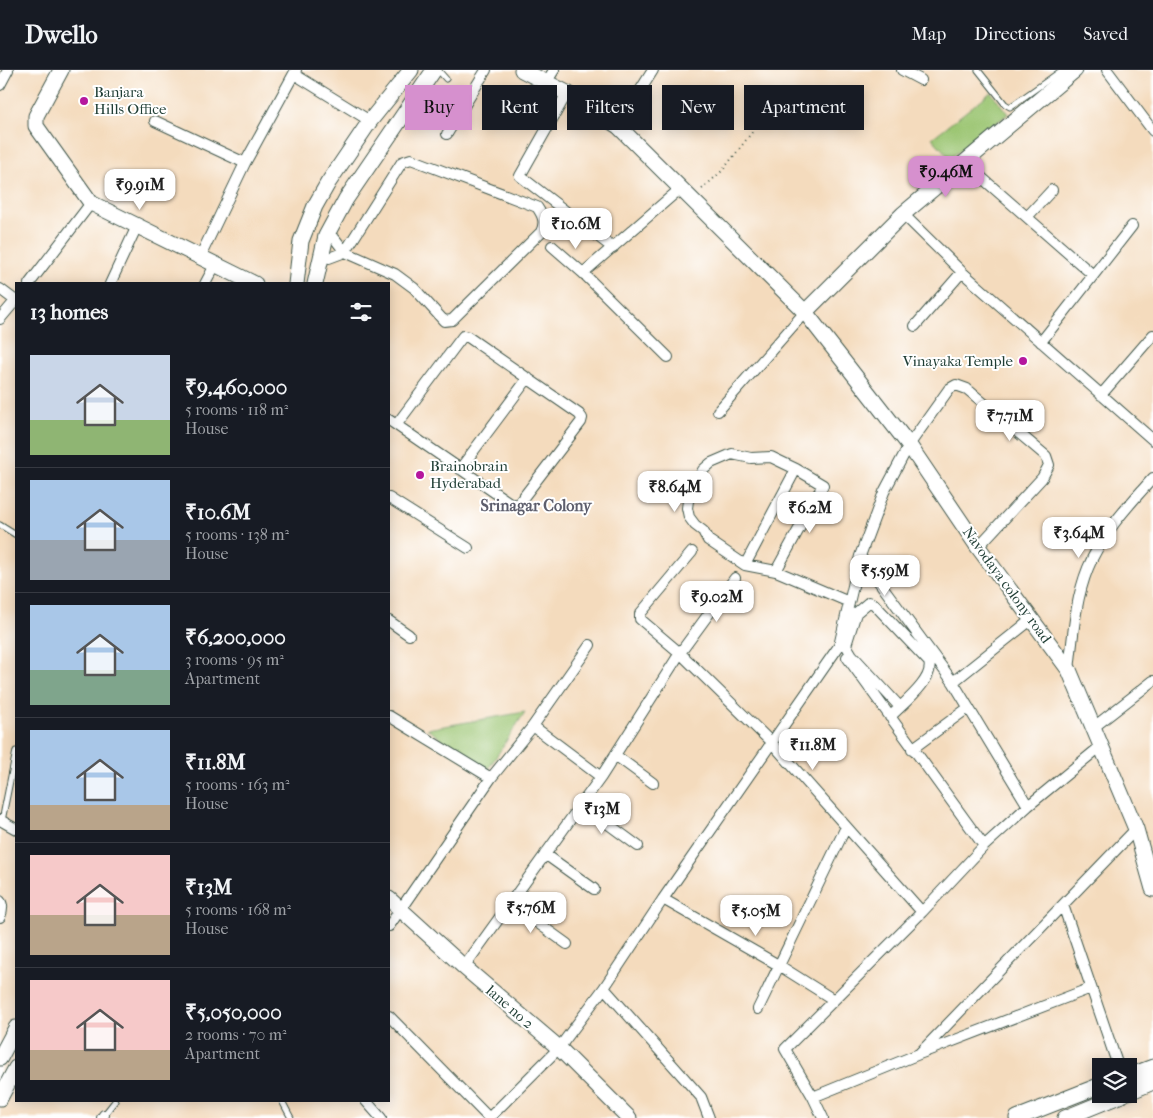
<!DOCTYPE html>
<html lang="en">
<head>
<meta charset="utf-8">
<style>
  :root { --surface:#171b24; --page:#242831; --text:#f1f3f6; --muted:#9ea1a6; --line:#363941; --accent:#d690ce }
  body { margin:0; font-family:"IM FELL French Canon",serif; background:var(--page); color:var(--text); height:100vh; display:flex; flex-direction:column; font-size:19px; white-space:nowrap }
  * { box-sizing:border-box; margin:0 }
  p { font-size:16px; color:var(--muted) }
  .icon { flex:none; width:28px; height:28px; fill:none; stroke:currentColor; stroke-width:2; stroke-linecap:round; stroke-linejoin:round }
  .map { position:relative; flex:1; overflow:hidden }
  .details { position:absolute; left:15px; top:212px; width:375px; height:820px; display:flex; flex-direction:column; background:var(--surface); border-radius:0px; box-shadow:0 2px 12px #0003 }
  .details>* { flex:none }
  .hud { position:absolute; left:405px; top:15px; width:475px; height:45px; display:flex; gap:10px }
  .controls { position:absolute; left:1092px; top:988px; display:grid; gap:10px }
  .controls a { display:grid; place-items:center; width:45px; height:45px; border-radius:0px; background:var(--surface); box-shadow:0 2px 12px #0003; font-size:25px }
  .price { position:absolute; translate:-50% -42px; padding:0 11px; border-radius:10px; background:#fff; color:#222; font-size:16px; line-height:32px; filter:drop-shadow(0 1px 2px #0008) }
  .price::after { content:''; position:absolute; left:50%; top:30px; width:15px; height:11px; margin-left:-8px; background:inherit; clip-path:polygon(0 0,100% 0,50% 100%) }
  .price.current { background:var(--accent); color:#111 }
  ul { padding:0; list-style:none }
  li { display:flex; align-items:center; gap:15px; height:125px; padding:0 15px }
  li+li { border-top:1px solid var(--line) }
  li span { display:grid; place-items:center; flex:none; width:140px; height:100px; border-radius:0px; color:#555 }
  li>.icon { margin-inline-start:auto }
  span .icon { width:60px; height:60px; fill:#fffc; stroke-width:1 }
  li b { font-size:21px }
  h2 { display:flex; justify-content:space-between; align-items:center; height:60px; padding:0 15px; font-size:21px }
  .pill { padding:0 18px; border-radius:0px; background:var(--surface); box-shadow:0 2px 12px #0003; font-size:18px; line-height:45px }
  .pill.current { background:var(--accent); color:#111 }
  header { display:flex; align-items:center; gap:30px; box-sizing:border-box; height:70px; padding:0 25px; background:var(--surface); border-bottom:1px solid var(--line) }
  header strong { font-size:24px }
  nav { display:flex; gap:28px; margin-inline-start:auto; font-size:18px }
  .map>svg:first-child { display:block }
</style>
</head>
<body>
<header>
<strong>Dwello</strong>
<nav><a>Map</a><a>Directions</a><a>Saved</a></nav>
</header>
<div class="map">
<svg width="1153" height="1048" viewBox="0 0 1153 1048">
  <rect width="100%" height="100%" fill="#fff"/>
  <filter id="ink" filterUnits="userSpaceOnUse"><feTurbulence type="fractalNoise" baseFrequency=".02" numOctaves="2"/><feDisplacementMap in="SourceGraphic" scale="10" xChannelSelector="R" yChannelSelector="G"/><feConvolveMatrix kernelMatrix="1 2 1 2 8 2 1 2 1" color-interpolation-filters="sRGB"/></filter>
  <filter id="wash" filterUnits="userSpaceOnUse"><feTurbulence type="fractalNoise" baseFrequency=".0096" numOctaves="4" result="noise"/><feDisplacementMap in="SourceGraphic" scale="20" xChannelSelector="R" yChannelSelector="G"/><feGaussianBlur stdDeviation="1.12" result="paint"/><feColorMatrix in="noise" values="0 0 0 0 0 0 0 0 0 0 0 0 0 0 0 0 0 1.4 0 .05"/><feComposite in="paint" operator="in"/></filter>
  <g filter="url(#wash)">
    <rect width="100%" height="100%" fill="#f4dbbd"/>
    <!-- green -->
    <path fill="#9ac470" stroke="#5c8052" d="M991,22L1008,44L950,88L932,68Z
      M525,642L487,701L427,659Z"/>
  </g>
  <g filter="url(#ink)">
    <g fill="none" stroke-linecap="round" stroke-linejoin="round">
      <!-- lane casing -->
      <g stroke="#3f5549" stroke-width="7">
        <path id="lane" d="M438,0L446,9
          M978,0L1005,34L1010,37L1051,8L1055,14
          M1051,8L1062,0
          M412,35L430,41
          M0,455L16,465
          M2,751L16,681
          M282,1031L291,1048
          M104,1045L115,1031"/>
      </g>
      <!-- street casing -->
      <g stroke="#3f5549" stroke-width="12">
        <path id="street" d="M902,0L921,10
          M1107,0L1153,61
          M294,4L370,51
          M546,13L554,0
          M0,15L8,0
          M567,23L520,106L613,178
          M155,51L245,93
          M618,56L653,0
          M447,64L486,0
          M965,93L1093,205
          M903,144L963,203L1153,370
          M1027,147L1052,120
          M552,176L583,203
          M321,186L329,188L345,182L402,92L411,89L537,137C543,146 546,152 541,162L452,250L444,251L414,218L395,204L345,182L335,169L326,166
          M200,187L245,93L296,0
          M29,214L91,133
          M110,214L137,156
          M205,214L215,195
          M0,219L16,231
          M0,249L16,230
          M915,256L962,202
          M1041,272L1132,156
          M668,287L583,203L681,118
          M1101,325L1153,265
          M718,341L805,242
          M389,350L513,435L519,433L581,352L582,348L579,344L468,267L463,266L397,354
          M460,399L528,308
          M389,428L468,478
          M692,482L640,544V549L680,583L772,673L922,842
          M860,486L953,612L1028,736
          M745,495L796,399
          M776,501L823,415L796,399L771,387L751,388L732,384L711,393L703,400L688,431L687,438L689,447L695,455L703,461L708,470L745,495L776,501L849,532
          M389,551L409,565
          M847,587L984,776
          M1069,600C1073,566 1075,530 1088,498C1102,463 1129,435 1153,408
          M953,612L1032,549
          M389,646L491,708
          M890,647C901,635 935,610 929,592L874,534L869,532L856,543L846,575L852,585L900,637
          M533,656L601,707
          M1094,657L1153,611
          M912,679L968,638
          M615,685L653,713
          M581,734L638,776
          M0,750L16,759
          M545,784L594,819
          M663,829L780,896L834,930
          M0,831C4,836 2,842 0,847
          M510,833L567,874
          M1063,835L1118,996
          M389,856L491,708L533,656L590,575
          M464,897L601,707L680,583L735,508
          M604,918L701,1027L709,1048
          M758,939L846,757
          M389,946L489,1048
          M919,984L1136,759
          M813,1027L919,984L1091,918
          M366,1031L381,1048
          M102,1048L104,1045
          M489,1048L559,978L604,918L663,829L839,576L860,486L884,422L909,375L949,319L956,315L967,319L1046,386L1049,395L1042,408L978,477
          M823,1048L813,1027L785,979L922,842L984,776L1028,736L1101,676"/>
      </g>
      <!-- secondary casing -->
      <g stroke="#3f5549" stroke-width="17">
        <path id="secondary" d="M61,0L36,46V56L91,133L255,214
          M522,0L567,23L618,56L805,242L909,375L978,477L1069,600L1136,759L1153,819
          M296,214L301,171L315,136L328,113L370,51L411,0
          M315,214L326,166L346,129L434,0
          M805,242L903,144L1075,0
          M389,829L464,897L559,978L629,1048
          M0,988L16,958
          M1129,1006L1153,997
          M1129,1022L1153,1012
          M0,1028L16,998
          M1017,1048L1101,1015
          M1065,1048L1124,1024"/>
      </g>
      <!-- path -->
      <path stroke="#3f5549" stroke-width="2" stroke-dasharray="1 4" stroke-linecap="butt" d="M702,119L723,100L753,61"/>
      <!-- lane -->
      <use href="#lane" stroke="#fff" stroke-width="5"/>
      <!-- street -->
      <use href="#street" stroke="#fff" stroke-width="10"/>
      <!-- secondary -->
      <use href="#secondary" stroke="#fff" stroke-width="15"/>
    </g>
  </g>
  <!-- markers -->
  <g fill="#b5179e" stroke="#fff" stroke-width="2">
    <circle cx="84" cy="31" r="5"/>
    <circle cx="1023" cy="291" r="5"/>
    <circle cx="420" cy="405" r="5"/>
  </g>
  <g text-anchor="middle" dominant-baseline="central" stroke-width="4" stroke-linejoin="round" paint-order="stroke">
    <!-- poi labels -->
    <g font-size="15" fill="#1f3d34" stroke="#fff" text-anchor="start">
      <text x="94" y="22">Banjara<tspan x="94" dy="17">Hills Office</tspan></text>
      <text x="1013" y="291" text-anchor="end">Vinayaka Temple</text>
      <text x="430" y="396">Brainobrain<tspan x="430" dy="17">Hyderabad</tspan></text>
    </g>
    <!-- street labels -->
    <g font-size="15" fill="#1f3d34" stroke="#fff">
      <text transform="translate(1007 515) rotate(54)">Navodaya colony road</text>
      <text transform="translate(510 937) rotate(41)">lane no 2</text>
    </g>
    <!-- neighbourhood labels -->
    <g font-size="16" font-weight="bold" fill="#5d5e6c" stroke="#fff">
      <text x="536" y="435">Srinagar Colony</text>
    </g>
  </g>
</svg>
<div class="controls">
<a><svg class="icon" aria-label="layers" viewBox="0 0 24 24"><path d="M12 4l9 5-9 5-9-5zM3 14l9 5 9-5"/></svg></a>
</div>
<b class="price current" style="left:946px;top:128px">₹9.46M</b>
<b class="price" style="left:140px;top:141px">₹9.91M</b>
<b class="price" style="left:576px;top:180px">₹10.6M</b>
<b class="price" style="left:1010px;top:372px">₹7.71M</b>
<b class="price" style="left:675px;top:443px">₹8.64M</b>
<b class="price" style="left:810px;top:464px">₹6.2M</b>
<b class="price" style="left:1079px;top:489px">₹3.64M</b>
<b class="price" style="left:885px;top:527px">₹5.59M</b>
<b class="price" style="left:717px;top:553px">₹9.02M</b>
<b class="price" style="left:813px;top:701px">₹11.8M</b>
<b class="price" style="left:602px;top:765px">₹13M</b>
<b class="price" style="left:531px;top:864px">₹5.76M</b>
<b class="price" style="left:756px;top:867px">₹5.05M</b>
<div class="hud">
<a class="pill current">Buy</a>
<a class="pill">Rent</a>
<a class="pill">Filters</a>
<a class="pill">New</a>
<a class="pill">Apartment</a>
</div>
<section class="details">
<h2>13 homes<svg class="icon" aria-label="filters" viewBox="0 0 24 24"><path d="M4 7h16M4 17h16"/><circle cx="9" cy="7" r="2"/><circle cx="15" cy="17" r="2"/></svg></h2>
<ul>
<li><span style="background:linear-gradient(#c9d6e8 65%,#8fb573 0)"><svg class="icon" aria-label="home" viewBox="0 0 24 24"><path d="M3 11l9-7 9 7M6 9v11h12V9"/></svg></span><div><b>₹9,460,000</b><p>5 rooms · 118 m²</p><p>House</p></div></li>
<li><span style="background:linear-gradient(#a9c7e8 60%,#9aa5b1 0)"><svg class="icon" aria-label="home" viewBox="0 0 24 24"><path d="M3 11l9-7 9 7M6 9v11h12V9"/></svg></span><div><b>₹10.6M</b><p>5 rooms · 138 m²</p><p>House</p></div></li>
<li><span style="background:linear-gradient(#a9c7e8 65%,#7fa58c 0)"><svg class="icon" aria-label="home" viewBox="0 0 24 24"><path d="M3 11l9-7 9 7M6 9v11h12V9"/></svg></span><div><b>₹6,200,000</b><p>3 rooms · 95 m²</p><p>Apartment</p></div></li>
<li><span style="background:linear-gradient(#a9c7e8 75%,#b9a48a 0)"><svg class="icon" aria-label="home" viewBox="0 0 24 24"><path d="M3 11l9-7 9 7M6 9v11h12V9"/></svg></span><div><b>₹11.8M</b><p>5 rooms · 163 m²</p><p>House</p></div></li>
<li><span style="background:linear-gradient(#f6c9c9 60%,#b9a48a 0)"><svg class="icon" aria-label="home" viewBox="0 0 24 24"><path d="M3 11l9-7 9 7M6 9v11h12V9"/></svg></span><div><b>₹13M</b><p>5 rooms · 168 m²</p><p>House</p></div></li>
<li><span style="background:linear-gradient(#f6c9c9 70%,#b9a48a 0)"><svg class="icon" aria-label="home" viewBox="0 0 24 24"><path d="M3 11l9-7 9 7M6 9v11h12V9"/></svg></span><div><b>₹5,050,000</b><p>2 rooms · 70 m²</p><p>Apartment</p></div></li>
</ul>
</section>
</div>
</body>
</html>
